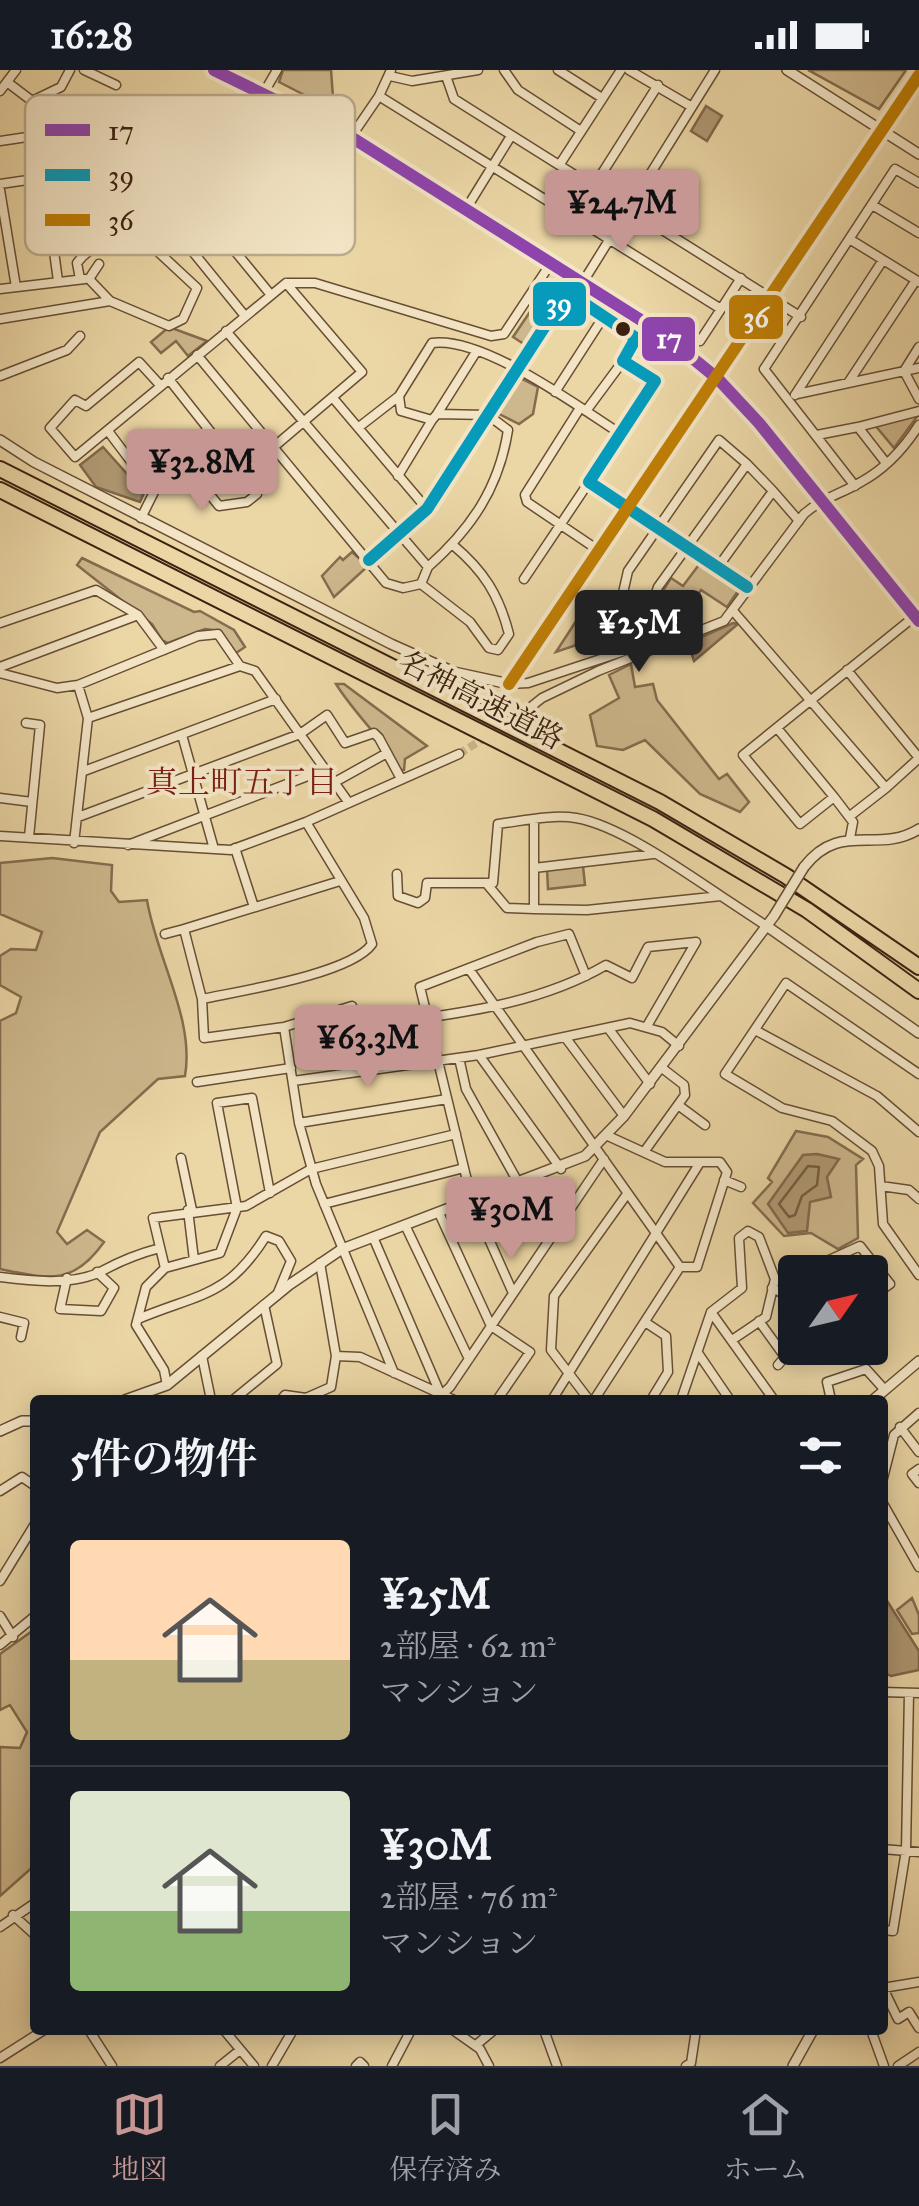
<!DOCTYPE html>
<html lang="ja">
<head>
<meta charset="utf-8">
<style>
  :root { --surface:#171b24; --page:#242831; --text:#f1f3f6; --muted:#9ea1a6; --line:#363941; --accent:#c59692 }
  body { margin:0; font-family:"IM FELL Great Primer","Noto Serif JP",serif; background:var(--page); color:var(--text); height:100vh; display:flex; flex-direction:column; font-size:38px; white-space:nowrap }
  * { box-sizing:border-box; margin:0 }
  p { font-size:32px; color:var(--muted) }
  .icon { flex:none; width:55px; height:55px; fill:none; stroke:currentColor; stroke-width:2; stroke-linecap:round; stroke-linejoin:round }
  .map { position:relative; flex:1; overflow:hidden }
  .drawer { position:absolute; left:30px; top:1325px; width:858px; height:640px; display:flex; flex-direction:column; background:var(--surface); border-radius:10px; box-shadow:0 5px 25px #0003 }
  .drawer>* { flex:none }
  .needle { width:65px; rotate:56deg }
  .controls { position:absolute; left:778px; top:1185px; display:grid; gap:20px }
  .controls a { display:grid; place-items:center; width:110px; height:110px; border-radius:10px; background:var(--surface); box-shadow:0 5px 25px #0003; font-size:50px }
  .price { position:absolute; translate:-50% -85px; padding:0 22px; border-radius:10px; background:var(--accent); color:#111; font-size:32px; line-height:65px; filter:drop-shadow(0 2px 5px #0008) }
  .price::after { content:''; position:absolute; left:50%; top:60px; width:30px; height:22px; margin-left:-15px; background:inherit; clip-path:polygon(0 0,100% 0,50% 100%) }
  .price.selected { background:#222; color:#fff }
  ul { padding:0; list-style:none }
  li { display:flex; align-items:center; gap:30px; height:250px; padding:0 40px }
  li+li { border-top:2px solid var(--line) }
  li span { display:grid; place-items:center; flex:none; width:280px; height:200px; border-radius:10px; color:#555 }
  li>.icon { margin-inline-start:auto }
  span .icon { width:120px; height:120px; fill:#fffc; stroke-width:1 }
  li b { font-size:42px }
  h2 { display:flex; justify-content:space-between; align-items:center; height:120px; padding:0 40px; font-size:42px }
  .status { display:flex; justify-content:space-between; align-items:center; height:70px; padding:0 50px; background:var(--surface); direction:ltr }
  .status svg { height:28px; fill:currentColor }
  .tabs { display:flex; justify-content:space-around; align-items:center; height:140px; border-top:2px solid var(--line); background:var(--surface); font-size:28px; color:var(--muted) }
  .tabs a { display:grid; justify-items:center; gap:5px }
  .tabs .selected { color:var(--accent) }
  .map>svg:first-child { display:block }
</style>
</head>
<body>
<div class="status"><b>16:28</b><svg viewBox="0 0 49 12"><path d="M0 12V9h3v3zM5 12V6h3v6zM10 12V3h3v9zM15 12V0h3v12zM26 1h20v11H26zM47 4h2v5h-2z"/></svg></div>
<div class="map">
<svg width="919" height="1996" viewBox="0 0 919 1996">
  <rect width="100%" height="100%" fill="#ebd6a5"/>
  <filter id="stains"><feTurbulence type="fractalNoise" baseFrequency=".002" numOctaves="4"/><feColorMatrix values="0 0 0 0 .2 0 0 0 0 .09 0 0 0 0 .02 0 0 0 .5 -.17"/></filter>
  <radialGradient id="worn" r=".72"><stop offset=".6" stop-color="#630" stop-opacity="0"/><stop offset="1" stop-color="#630" stop-opacity=".3"/></radialGradient>
  <!-- green -->
  <path fill="#cdb78c" stroke="#846c4e" stroke-width="2.5" d="M283,0H331L333,27L328,37L279,12Z
    M808,0H906L879,39Z
    M540,227L553,236L527,276L513,267Z
    M169,257L207,271L188,286L176,271L161,283L151,272Z
    M516,306L538,317L533,344L519,354L499,344L497,337Z
    M919,344L894,378L874,354Z
    M352,482L368,496L334,527L322,506L340,487L343,490Z
    M82,488L194,542L200,541L234,560L245,577L236,583L220,561L205,559L168,573L162,570L152,554L77,495Z
    M701,492L740,518L727,537L701,520L689,538L661,524L671,508L683,516Z
    M593,525L603,532L597,568L556,582Z
    M631,594L635,617L653,614L657,630L719,709L727,704L749,732L740,742L700,724L645,670L623,680L597,676L590,645L619,628L609,605Z
    M336,614H344L427,676L405,689L404,700H399C382,667 356,646 336,614Z
    M52,788L112,795L111,821L119,832L147,830C156,887 195,949 185,1006L158,1009L100,1062L57,1162L67,1174L87,1160L104,1172C73,1216 49,1209 0,1199V951L16,943L21,927L0,915V886L11,879L36,880L42,862L0,844V793Z
    M583,796L585,815L548,819L547,799Z
    M796,1061L828,1067L863,1089L856,1095L858,1168L838,1179L811,1163L784,1166L753,1133L772,1112L768,1108Z
    M912,1528L919,1545V1563L912,1564L897,1540Z
    M35,1559V1795L0,1826V1677L20,1678L27,1662L10,1635L0,1640V1584Z"/>
  <!-- water -->
  <path fill="#af9872" stroke="#81684b" stroke-width="2.5" d="M706,36L722,46L707,71L691,61Z
    M103,377L144,423L140,432L96,417L80,395Z
    M679,533L697,544L698,554L661,568L657,566Z
    M733,553L738,554L694,591L688,573Z
    M817,1084L839,1089L827,1107L831,1127L810,1132L807,1161L788,1163L768,1134L803,1085Z
    M882,1523L919,1581V1600L891,1606L883,1602Z"/>
  <g fill="none" stroke-linecap="round" stroke-linejoin="round">
    <!-- shore -->
    <path stroke="#755c41" stroke-width="2.5" d="M808,1096L819,1097L817,1115L802,1126L795,1145L789,1147L779,1134Z"/>
    <!-- minor-tunnel -->
    <path stroke="#c8b287" stroke-width="8" stroke-dasharray="8 4" stroke-linecap="butt" d="M459,684L522,644"/>
    <!-- minor casing -->
    <g stroke="#674e35" stroke-width="11">
      <path id="minor" d="M84,0L116,15
        M504,0L518,20L581,61
        M558,0L602,28
        M629,0L692,37
        M390,6L412,11L478,0
        M446,6L454,29L801,247
        M7,12L32,31L39,64
        M0,21L16,0
        M379,26L721,239L741,208
        M32,31L61,17L70,0
        M351,67L379,26L391,0
        M0,71L81,59L87,101
        M560,94L621,0
        M44,108L58,211
        M0,114L143,93L167,72L236,55L255,38L277,0
        M594,116L658,15
        M0,120L16,217
        M874,136L919,163
        M466,139L511,66
        M851,170L919,212
        M80,209L77,193C93,172 114,169 139,164L197,218L183,249L169,256L110,231L89,209L99,194
        M583,212L715,0
        M0,219L85,209
        M245,246L158,139L184,119L271,225
        M0,249L110,231
        M226,261L428,497L421,514
        M700,271L721,239
        M197,285L386,513L403,518L421,514L470,552L489,578L498,580L509,564C499,525 484,501 453,475
        M904,301L919,329
        M904,301L919,277
        M0,306L67,280L80,266
        M168,308L243,403L362,302L286,213
        M848,313L916,210
        M160,315L139,292L86,336L75,330L50,358L75,387L286,213H315L491,266L504,264L551,193
        M555,322L604,246
        M797,324L919,298
        M795,325L883,190
        M399,326L401,341L432,350L437,344L488,345L508,360C499,418 471,459 428,497
        M333,328L427,439
        M580,338L525,425L527,432L598,480
        M586,341L623,291
        M437,344L476,282
        M359,357L399,326L432,273C483,266 577,336 621,364
        M858,357L919,341
        M208,359L177,384L219,436L247,432L257,424L243,403
        M108,361L154,422L141,448
        M817,365L858,357L886,393
        M719,370L747,394L658,517L652,535L620,536L628,501Z
        M398,406L432,350
        M855,416L764,299L895,99L919,113
        M773,421L799,451
        M369,490L427,439L567,222L636,268L623,291L655,311L589,412L747,517
        M718,497L773,421L747,394
        M524,509L589,412
        M734,542L886,718L850,746
        M0,553L96,520L138,545L164,580
        M0,597L138,545
        M847,600L919,688
        M0,603L57,618L78,615L198,566L218,564L240,596L255,601L349,733
        M509,614L528,613L652,572L660,576
        M522,644L542,628L598,601L724,551L804,444C822,428 841,424 861,412C885,399 905,377 919,355
        M88,648L240,596
        M26,653L40,655L29,767
        M777,658L834,727
        M182,665L214,779
        M84,701L276,629
        M335,712L387,683
        M886,718L919,688
        M0,728L32,732
        M78,747L300,664L327,645L345,673L374,663L379,668L400,707
        M0,766L231,780L306,752L459,684
        M850,768L853,752L834,727L800,754L743,685L915,546
        M74,773L88,648L78,615
        M128,775L326,699
        M235,778L254,837
        M534,798L653,784
        M397,804L398,826L418,833L425,828L427,813H493L498,754C522,751 552,744 576,748C619,755 685,802 721,826L587,840L534,839V750
        M340,811L184,859L202,929L204,968L284,957L352,936L369,1001
        M486,813L507,838L534,839
        M721,826L768,857
        M165,864L184,859
        M469,899L680,1197
        M202,929C240,921 351,904 372,874L364,848L306,752
        M284,957L299,1053L316,1114L394,1303
        M357,957C440,946 533,938 606,895L632,908L648,877L696,872L647,956
        M608,958L650,1014
        M755,960L877,1026L919,1062
        M565,967L624,1046
        M479,985L561,1099
        M459,988L466,1019L519,1114
        M919,1004L786,913L725,1004L782,1038L832,1051L872,1081L879,1096L883,1154L919,1205
        M293,1011L479,985L630,953L662,962L679,976
        M197,1012L291,998
        M678,1035L705,1055
        M299,1053L447,1029
        M608,1066L665,1092H720L727,1102L697,1197H680
        M644,1082L685,1025L684,1015L662,998
        M181,1088L192,1140
        M724,1110L741,1117
        M881,1116L909,1120L919,1129
        M324,1134L464,1098
        M188,1140L194,1190
        M439,1143L491,1256L530,1282L497,1330
        M405,1155L469,1289
        M373,1167L440,1323
        M165,1198L220,1183L237,1138L217,1033L252,1028L270,1123
        M836,1202L827,1191L860,1176L890,1214L870,1228
        M0,1207C30,1211 74,1216 102,1201C122,1190 137,1184 160,1178
        M67,1208L60,1239L101,1241L114,1218L97,1202
        M772,1218L795,1229
        M513,1223L472,1131L420,917L537,872L569,864L586,906
        M711,1242L774,1330
        M0,1247L24,1253L21,1267
        M138,1249C200,1223 227,1228 266,1166L279,1171L291,1191L277,1225
        M759,1251L785,1287L778,1295
        M645,1252L666,1266L668,1302L651,1330
        M698,1283L730,1330
        M202,1286L211,1330
        M336,1286L360,1287L454,1330
        M167,1315L164,1300L136,1255L146,1217L165,1198L153,1148L246,1136L311,1099L456,1064
        M233,1330L277,1294L264,1235
        M281,1330L285,1325L306,1328L331,1317L336,1286L320,1193
        M436,1330L450,1317L604,1089
        M552,1330L699,1094
        M589,1330L551,1280L554,1226L627,1124
        M594,1330L680,1197
        M681,1330L711,1242L742,1218L739,1168L748,1161L759,1167L775,1209L766,1247L732,1270
        M831,1330L827,1312L866,1299L884,1319
        M900,1357L919,1382
        M919,1399L912,1404L919,1413
        M882,1412L894,1365L919,1343
        M0,1421L22,1407L35,1416
        M882,1432L919,1497
        M0,1511L35,1454
        M0,1546L13,1567
        M0,1575L35,1546
        M882,1622L919,1623
        M882,1779L919,1782
        M13,1845L35,1865
        M0,1857L35,1833
        M882,1860L893,1861L906,1780L909,1623
        M919,1912L883,1918L898,1949L909,1942L919,1958
        M89,1960L112,1996
        M224,1960L254,1996
        M453,1960L480,1979L489,1996
        M544,1960L557,1996
        M871,1960L884,1996
        M476,1975L494,1960
        M0,1988L44,1960
        M220,1996L240,1980
        M272,1996L293,1960
        M356,1996L360,1992L364,1996
        M392,1996L411,1960
        M686,1996L691,1993L696,1960
        M898,1996L919,1982"/>
    </g>
    <!-- tertiary casing -->
    <g stroke="#674e35" stroke-width="12">
      <path id="tertiary" d="M214,0L351,67L663,264L718,309L759,353L919,551
        M787,0L919,84
        M0,370L34,392L391,574L454,602L509,614L919,5
        M804,797C840,750 877,785 919,759
        M768,857L919,963
        M125,1330L167,1315L289,1215L342,1179L585,1086L624,1046L774,846
        M873,1330L919,1291
        M0,1361L22,1351H35
        M793,1996L813,1960"/>
    </g>
    <!-- motorway casing -->
    <g stroke="#3b2110" stroke-width="18">
      <path id="motorway" d="M0,399L660,732L786,806L919,897
        M0,420L653,749L807,840L919,921"/>
    </g>
    <!-- minor -->
    <use href="#minor" stroke="#f2e4c4" stroke-width="8"/>
    <!-- tertiary -->
    <use href="#tertiary" stroke="#f2e4c4" stroke-width="9"/>
    <!-- motorway -->
    <use href="#motorway" stroke="#ebd6a5" stroke-width="14"/>
    <!-- tertiary-bridge casing -->
    <g stroke="#674e35" stroke-width="12" stroke-linecap="butt">
      <path id="tertiary-bridge" d="M774,846L804,797"/>
    </g>
    <!-- tertiary-bridge -->
    <use href="#tertiary-bridge" stroke="#f2e4c4" stroke-width="9"/>
    <!-- bus-1 casing -->
    <g stroke="#f2e4c4" stroke-width="20">
      <path id="bus-1" d="M214,0L351,67L663,264L718,309L759,353L919,551"/>
    </g>
    <!-- bus-2 casing -->
    <g stroke="#f2e4c4" stroke-width="20">
      <path id="bus-2" d="M369,490L427,439L567,222L636,268L623,291L655,311L589,412L747,517"/>
    </g>
    <!-- bus-3 casing -->
    <g stroke="#f2e4c4" stroke-width="20">
      <path id="bus-3" d="M509,614L919,5"/>
    </g>
    <!-- bus-1 -->
    <use href="#bus-1" stroke="#8e44ad" stroke-width="12"/>
    <!-- bus-2 -->
    <use href="#bus-2" stroke="#069bbb" stroke-width="12"/>
    <!-- bus-3 -->
    <use href="#bus-3" stroke="#bf7e05" stroke-width="12"/>
  </g>
  <!-- markers -->
  <circle fill="#3b2110" stroke="#f2e4c4" stroke-width="4" cx="623" cy="259" r="9"/>
  <g text-anchor="middle" dominant-baseline="central" stroke-width="8" stroke-linejoin="round" paint-order="stroke">
    <!-- street labels -->
    <g font-size="30" fill="#3b2110" stroke="#f2e4c4">
      <text transform="translate(481 630) rotate(27)">名神高速道路</text>
    </g>
    <!-- neighbourhood labels -->
    <g font-size="32" fill="#7a1f14" stroke="#f2e4c4">
      <text x="242" y="712">真上町五丁目</text>
    </g>
  </g>
  <!-- legend -->
  <rect x="25" y="25" width="330" height="160" rx="15" fill="#f2e4c4" stroke="#bbaa8e" stroke-width="2.5"/>
  <rect x="45" y="54" width="45" height="12" fill="#8e44ad"/>
  <rect x="45" y="99" width="45" height="12" fill="#069bbb"/>
  <rect x="45" y="144" width="45" height="12" fill="#bf7e05"/>
  <g font-size="28" fill="#3b2110">
    <text x="108" y="70">17</text>
    <text x="108" y="115">39</text>
    <text x="108" y="160">36</text>
  </g>
  <g stroke="#f2e4c4" stroke-width="4">
    <rect x="531" y="210" width="57" height="48" rx="10" fill="#069bbb"/>
    <rect x="727" y="223" width="58" height="48" rx="10" fill="#bf7e05"/>
    <rect x="640" y="245" width="57" height="48" rx="10" fill="#8e44ad"/>
  </g>
  <g font-size="28" text-anchor="middle" font-weight="bold" fill="#fff">
    <text x="559" y="243">39</text>
    <text x="756" y="257">36</text>
    <text x="669" y="278">17</text>
  </g>
  <rect width="100%" height="100%" filter="url(#stains)"/>
  <rect width="100%" height="100%" fill="url(#worn)"/>
</svg>
<div class="controls">
<a><svg class="needle" viewBox="-14 -14 28 28"><path d="M0-13l5 13h-10z" fill="#e53935"/><path d="M0 13l5-13h-10z" fill="#9ea1a6"/></svg></a>
</div>
<b class="price" style="left:622px;top:185px">¥24.7M</b>
<b class="price" style="left:202px;top:444px">¥32.8M</b>
<b class="price selected" style="left:639px;top:605px">¥25M</b>
<b class="price" style="left:368px;top:1020px">¥63.3M</b>
<b class="price" style="left:511px;top:1192px">¥30M</b>
<section class="drawer">
<h2>5件の物件<svg class="icon" aria-label="filters" viewBox="0 0 24 24"><path d="M4 7h16M4 17h16"/><circle cx="9" cy="7" r="2"/><circle cx="15" cy="17" r="2"/></svg></h2>
<ul>
<li><span style="background:linear-gradient(#ffd9b3 60%,#c2b280 0)"><svg class="icon" aria-label="home" viewBox="0 0 24 24"><path d="M3 11l9-7 9 7M6 9v11h12V9"/></svg></span><div><b>¥25M</b><p>2部屋 · 62 m²</p><p>マンション</p></div></li>
<li><span style="background:linear-gradient(#dfe7d0 60%,#8fb573 0)"><svg class="icon" aria-label="home" viewBox="0 0 24 24"><path d="M3 11l9-7 9 7M6 9v11h12V9"/></svg></span><div><b>¥30M</b><p>2部屋 · 76 m²</p><p>マンション</p></div></li>
</ul>
</section>
</div>
<nav class="tabs">
<a class="selected"><svg class="icon" aria-label="map" viewBox="0 0 24 24"><path d="M3 6l6-2 6 2 6-2v14l-6 2-6-2-6 2zM9 4v14M15 6v14"/></svg>地図</a>
<a><svg class="icon" aria-label="saved" viewBox="0 0 24 24"><path d="M7 4h10v16l-5-4-5 4z"/></svg>保存済み</a>
<a><svg class="icon" aria-label="home" viewBox="0 0 24 24"><path d="M3 11l9-7 9 7M6 9v11h12V9"/></svg>ホーム</a>
</nav>
</body>
</html>
